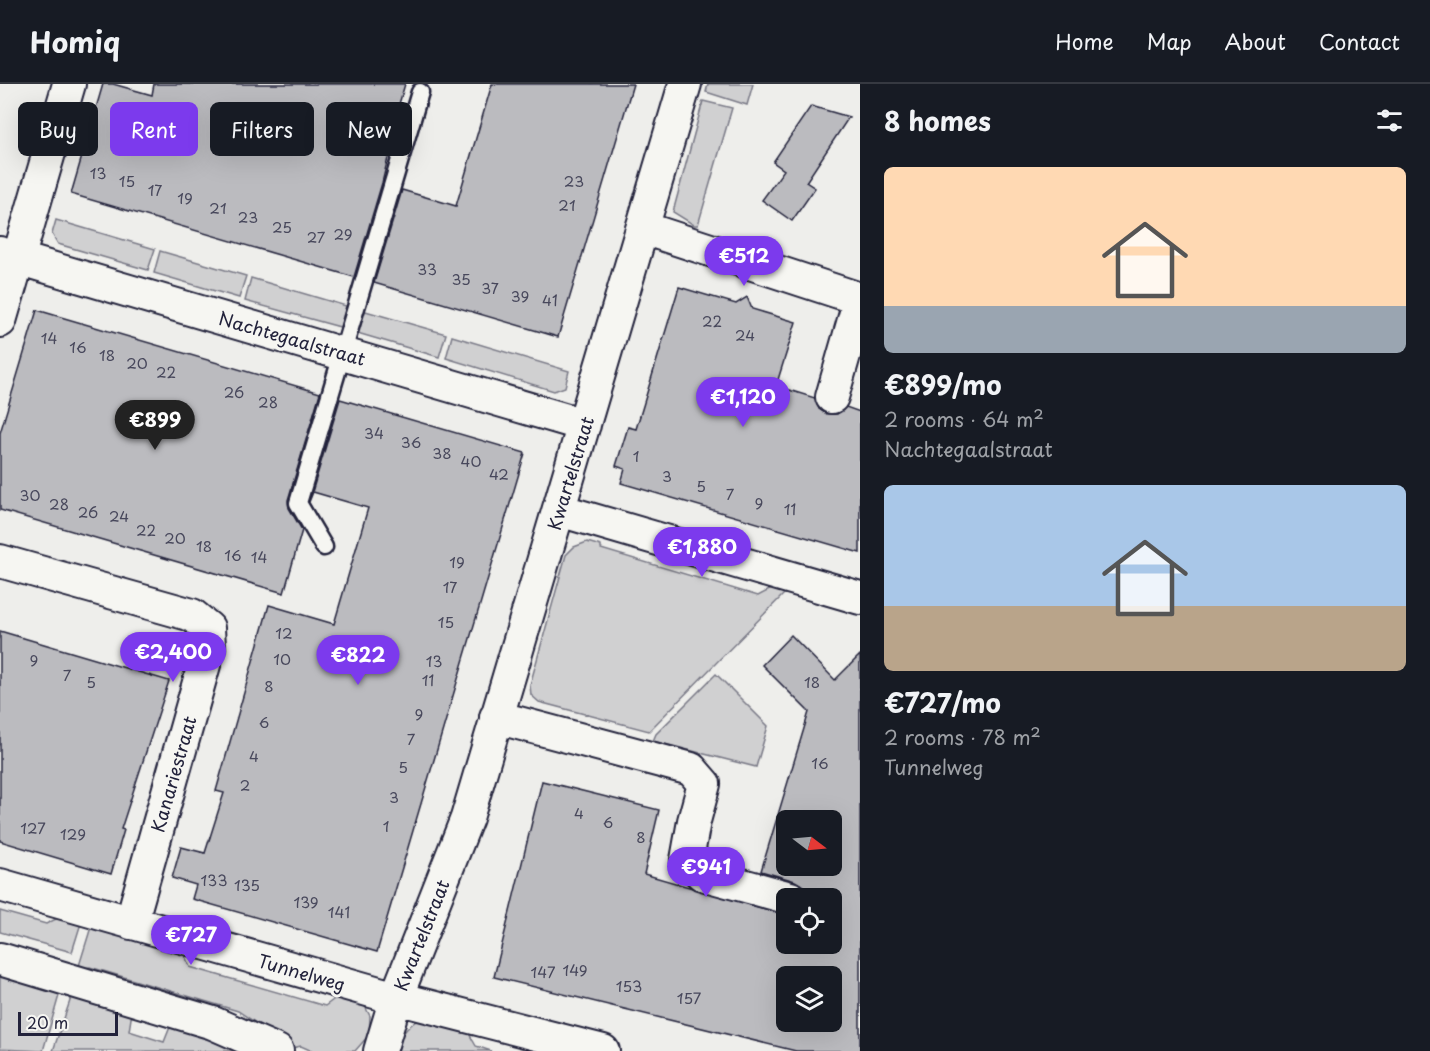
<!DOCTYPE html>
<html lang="en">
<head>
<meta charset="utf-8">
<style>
  :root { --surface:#171b24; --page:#20242c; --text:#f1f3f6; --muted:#9ea1a6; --line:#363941; --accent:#7c3aed }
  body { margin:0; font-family:"Playpen Sans",sans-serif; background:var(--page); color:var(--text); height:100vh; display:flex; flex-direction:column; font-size:22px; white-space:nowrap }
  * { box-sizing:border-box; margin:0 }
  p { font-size:20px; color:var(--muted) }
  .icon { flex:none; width:33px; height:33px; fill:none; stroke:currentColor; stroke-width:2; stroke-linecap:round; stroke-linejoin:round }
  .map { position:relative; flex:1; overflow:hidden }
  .details { display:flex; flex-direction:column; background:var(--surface); width:570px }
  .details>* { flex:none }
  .banner { position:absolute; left:18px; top:18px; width:570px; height:54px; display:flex; gap:12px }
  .needle { width:39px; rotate:106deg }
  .controls { position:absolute; left:776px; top:726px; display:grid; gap:12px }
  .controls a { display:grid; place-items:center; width:66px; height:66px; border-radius:9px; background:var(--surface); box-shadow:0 6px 24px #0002; font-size:30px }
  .scale { position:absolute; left:18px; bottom:15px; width:100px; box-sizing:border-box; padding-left:6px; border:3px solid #22223b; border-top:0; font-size:16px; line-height:21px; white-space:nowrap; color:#22223b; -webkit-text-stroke:4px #f6f6f2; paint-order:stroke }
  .price { position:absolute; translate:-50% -51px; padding:0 14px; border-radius:21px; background:var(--accent); color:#fff; font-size:20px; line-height:39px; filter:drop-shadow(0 2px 3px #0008) }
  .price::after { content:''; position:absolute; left:50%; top:36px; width:18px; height:14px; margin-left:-9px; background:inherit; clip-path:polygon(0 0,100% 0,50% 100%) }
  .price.on { background:#222; color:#fff }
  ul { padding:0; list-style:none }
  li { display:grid; align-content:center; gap:12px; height:318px; padding:0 24px }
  li span { display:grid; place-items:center; height:186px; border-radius:9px; color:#555 }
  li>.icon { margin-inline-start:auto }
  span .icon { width:108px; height:108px; fill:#fffc; stroke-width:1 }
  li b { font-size:26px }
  h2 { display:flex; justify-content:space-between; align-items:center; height:72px; padding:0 24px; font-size:26px }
  .chip { padding:0 21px; border-radius:9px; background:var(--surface); box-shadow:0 6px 24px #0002; font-size:21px; line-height:54px }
  .chip.on { background:var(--accent); color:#fff }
  header { display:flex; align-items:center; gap:36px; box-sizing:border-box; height:84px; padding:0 30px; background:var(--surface); border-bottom:2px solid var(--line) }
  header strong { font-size:28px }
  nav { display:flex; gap:33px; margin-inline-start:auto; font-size:21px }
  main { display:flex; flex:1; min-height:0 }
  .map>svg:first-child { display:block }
</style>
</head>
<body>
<header>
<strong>Homiq</strong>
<nav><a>Home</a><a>Map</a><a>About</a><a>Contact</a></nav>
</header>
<main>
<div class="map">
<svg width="860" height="967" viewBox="0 0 860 967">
  <rect width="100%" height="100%" fill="#eeeeeb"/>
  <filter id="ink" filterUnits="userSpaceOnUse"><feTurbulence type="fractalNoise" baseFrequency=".0167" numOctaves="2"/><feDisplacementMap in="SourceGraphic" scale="12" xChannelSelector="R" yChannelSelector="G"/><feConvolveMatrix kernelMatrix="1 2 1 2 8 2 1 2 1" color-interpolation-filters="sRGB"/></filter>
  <g filter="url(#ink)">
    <!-- green -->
    <path fill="#d0d0d1" stroke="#797986" stroke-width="1.5" d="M708,0H753L747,21L706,8Z
      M703,17L732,24L698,141H694L673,128Z
      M56,136L155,165L148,186L58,160L52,150Z
      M160,167L246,192L239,214L154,189Z
      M251,194L346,222L340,243L245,217Z
      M362,226L446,250L439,273L354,248Z
      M452,252L569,287L565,303L554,307L446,274Z
      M587,458L601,462V465L758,512L775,503L785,509L649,647L539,618L531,611L530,601L566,471L574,463Z
      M716,590L768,642L756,683L653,657L656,650Z
      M0,827L46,840L60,833L81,839L72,868L0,848Z
      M91,843L184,870L190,883L325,922L341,910L362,917L370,932L369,951L355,967H312L301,962L292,964L260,948L259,941L238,927L90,883L78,885Z
      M0,890L62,901L43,967L0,965Z
      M74,905L132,928L129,947L164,958L172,938L257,967H53Z
      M419,935L463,939L476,962L491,967H398C398,952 407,943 419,935Z"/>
    <!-- building -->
    <path fill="#bbbbbf" stroke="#22223b" stroke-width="1.5" fill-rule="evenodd" d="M103,0H113L152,11L154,0H405L393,40L396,41L382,99L354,193L71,110Z
      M492,0H633L558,253L374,199L402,106L456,122Z
      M811,22L849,33L806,98L815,104L792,137L762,116L784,86L773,78Z
      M679,203L736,220L747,213L752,225L796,238L776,302L815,314L819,325L827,330H837L846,323L860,328V469L621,399L625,385L616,382L628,343L636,345Z
      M37,226L320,309L288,416L289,424L302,446L284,509L0,426V349Z
      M340,315L525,369L377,868L192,815L196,801L172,794L181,763L205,769L224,709L216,707L269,521L334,540L368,424L313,408L309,418Z
      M0,547L169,597L121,745L124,746L111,790L0,757Z
      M791,551L835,596L860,571V967H796L494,893L542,697L659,726L644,790L786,831V860H831V814H807L803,802L795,797L761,787L809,628L762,581ZM786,736H831V782H786ZM786,892H831V938H786Z"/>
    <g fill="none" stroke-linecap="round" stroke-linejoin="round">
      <!-- lane casing -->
      <g stroke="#22223b" stroke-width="21">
        <path id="lane" d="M324,463L298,419L420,8"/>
      </g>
      <!-- street casing -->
      <g stroke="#22223b" stroke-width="36">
        <path id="street" d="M643,144L860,215
          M0,169L584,341
          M0,237L69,0
          M832,313L860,215
          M559,426L860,514
          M0,477L192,531L208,544L209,563L131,839
          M496,633L691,685L704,700L694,737L687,776L702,790L790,814
          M0,801L396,914L603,967
          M0,875L213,939L277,967
          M380,967L396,914L467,734L685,0"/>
      </g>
      <!-- lane -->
      <use href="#lane" stroke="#f6f6f2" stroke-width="16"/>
      <!-- street -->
      <use href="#street" stroke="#f6f6f2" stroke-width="32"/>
    </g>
  </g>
  <g text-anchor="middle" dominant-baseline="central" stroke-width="6" stroke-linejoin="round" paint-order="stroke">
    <!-- number labels -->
    <g font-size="15" fill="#48485c">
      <text x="98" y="88">13</text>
      <text x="127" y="96">15</text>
      <text x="574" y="96">23</text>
      <text x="155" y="105">17</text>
      <text x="185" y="113">19</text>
      <text x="567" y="120">21</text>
      <text x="218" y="123">21</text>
      <text x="248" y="132">23</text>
      <text x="282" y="142">25</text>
      <text x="343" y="149">29</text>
      <text x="316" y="152">27</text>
      <text x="427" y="184">33</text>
      <text x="461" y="194">35</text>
      <text x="490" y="203">37</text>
      <text x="520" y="211">39</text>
      <text x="550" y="215">41</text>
      <text x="712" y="236">22</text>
      <text x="745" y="250">24</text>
      <text x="49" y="253">14</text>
      <text x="78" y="262">16</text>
      <text x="107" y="270">18</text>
      <text x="137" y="278">20</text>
      <text x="166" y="287">22</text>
      <text x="234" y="307">26</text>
      <text x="268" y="317">28</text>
      <text x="374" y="348">34</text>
      <text x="411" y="357">36</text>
      <text x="442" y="368">38</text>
      <text x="636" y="371">1</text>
      <text x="471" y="376">40</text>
      <text x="499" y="389">42</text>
      <text x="667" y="391">3</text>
      <text x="701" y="401">5</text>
      <text x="730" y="409">7</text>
      <text x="30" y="410">30</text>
      <text x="759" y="418">9</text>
      <text x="59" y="419">28</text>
      <text x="790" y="424">11</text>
      <text x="88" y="427">26</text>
      <text x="119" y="431">24</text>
      <text x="146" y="445">22</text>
      <text x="175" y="453">20</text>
      <text x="204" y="461">18</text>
      <text x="233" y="470">16</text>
      <text x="259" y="472">14</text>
      <text x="457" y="477">19</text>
      <text x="450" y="502">17</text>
      <text x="446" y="537">15</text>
      <text x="284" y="548">12</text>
      <text x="282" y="574">10</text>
      <text x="34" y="575">9</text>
      <text x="434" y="576">13</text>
      <text x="67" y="590">7</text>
      <text x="428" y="595">11</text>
      <text x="91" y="597">5</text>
      <text x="812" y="597">18</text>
      <text x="269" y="601">8</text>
      <text x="419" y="629">9</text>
      <text x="264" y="637">6</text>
      <text x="411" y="654">7</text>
      <text x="254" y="671">4</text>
      <text x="820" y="678">16</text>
      <text x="403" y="682">5</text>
      <text x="245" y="700">2</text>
      <text x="394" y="712">3</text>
      <text x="579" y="728">4</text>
      <text x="608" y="737">6</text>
      <text x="386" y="741">1</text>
      <text x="33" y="743">127</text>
      <text x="73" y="749">129</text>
      <text x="641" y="752">8</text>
      <text x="214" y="795">133</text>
      <text x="247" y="800">135</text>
      <text x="306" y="817">139</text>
      <text x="339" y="827">141</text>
      <text x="575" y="885">149</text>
      <text x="543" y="887">147</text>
      <text x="629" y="901">153</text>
      <text x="689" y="913">157</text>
    </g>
    <!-- street labels -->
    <g font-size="18" fill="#22223b" stroke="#f6f6f2">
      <text transform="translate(292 254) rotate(16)">Nachtegaalstraat</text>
      <text transform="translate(570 389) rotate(-73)">Kwartelstraat</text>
      <text transform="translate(173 690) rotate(-74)">Kanariestraat</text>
      <text transform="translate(421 851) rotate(-68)">Kwartelstraat</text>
      <text transform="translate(302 888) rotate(16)">Tunnelweg</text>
    </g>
  </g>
</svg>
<div class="controls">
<a><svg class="needle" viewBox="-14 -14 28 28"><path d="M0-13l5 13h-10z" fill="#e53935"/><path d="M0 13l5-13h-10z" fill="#9ea1a6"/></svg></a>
<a><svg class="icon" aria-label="locate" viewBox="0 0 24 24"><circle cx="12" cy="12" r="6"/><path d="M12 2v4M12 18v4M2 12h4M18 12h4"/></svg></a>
<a><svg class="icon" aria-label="layers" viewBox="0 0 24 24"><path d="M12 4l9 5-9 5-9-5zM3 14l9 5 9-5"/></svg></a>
</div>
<div class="scale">20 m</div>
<b class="price" style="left:744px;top:203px">€512</b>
<b class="price" style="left:743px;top:344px">€1,120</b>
<b class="price on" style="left:155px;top:367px">€899</b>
<b class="price" style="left:702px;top:494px">€1,880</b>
<b class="price" style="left:173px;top:599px">€2,400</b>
<b class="price" style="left:358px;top:602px">€822</b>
<b class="price" style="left:706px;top:814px">€941</b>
<b class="price" style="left:191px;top:882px">€727</b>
<div class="banner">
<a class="chip">Buy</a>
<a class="chip on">Rent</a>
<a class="chip">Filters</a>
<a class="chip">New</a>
</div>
</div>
<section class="details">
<h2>8 homes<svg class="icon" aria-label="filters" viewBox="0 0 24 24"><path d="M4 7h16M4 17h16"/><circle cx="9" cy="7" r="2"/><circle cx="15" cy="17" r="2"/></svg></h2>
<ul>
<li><span style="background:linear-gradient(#ffd9b3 75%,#9aa5b1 0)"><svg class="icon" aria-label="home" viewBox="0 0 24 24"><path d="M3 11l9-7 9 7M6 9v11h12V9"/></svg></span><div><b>€899/mo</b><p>2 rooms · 64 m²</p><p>Nachtegaalstraat</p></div></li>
<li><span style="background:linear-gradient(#a9c7e8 65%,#b9a48a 0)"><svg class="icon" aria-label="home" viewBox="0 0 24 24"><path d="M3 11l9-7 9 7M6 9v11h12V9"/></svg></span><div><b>€727/mo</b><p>2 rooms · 78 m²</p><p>Tunnelweg</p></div></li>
</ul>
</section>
</main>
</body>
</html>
